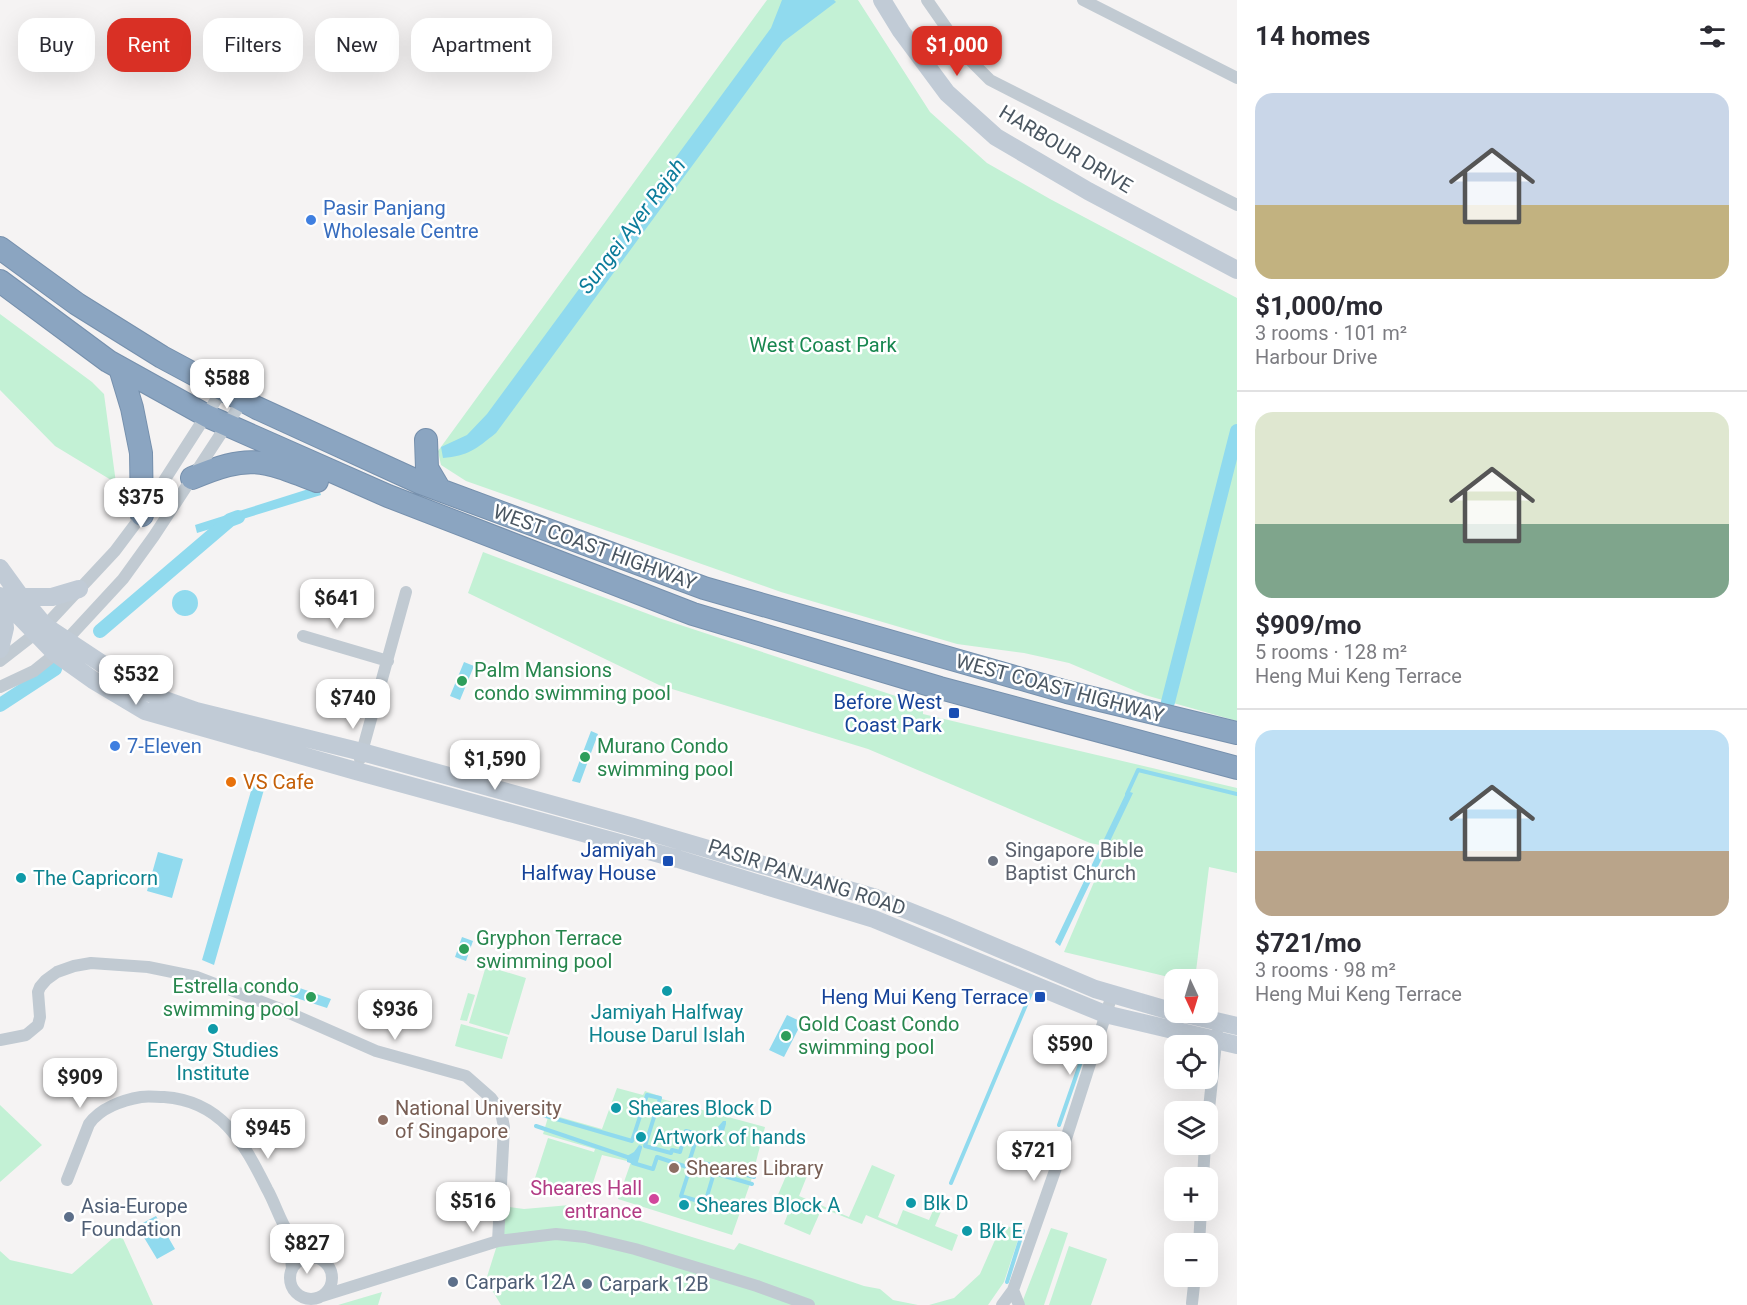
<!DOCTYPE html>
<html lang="en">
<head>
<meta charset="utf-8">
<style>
  :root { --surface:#fff; --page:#f7f7f7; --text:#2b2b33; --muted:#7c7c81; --line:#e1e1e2; --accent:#d93025 }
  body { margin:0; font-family:Roboto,sans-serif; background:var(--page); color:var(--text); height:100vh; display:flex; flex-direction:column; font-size:22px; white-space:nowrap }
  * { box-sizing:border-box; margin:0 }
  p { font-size:20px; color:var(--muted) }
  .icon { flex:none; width:33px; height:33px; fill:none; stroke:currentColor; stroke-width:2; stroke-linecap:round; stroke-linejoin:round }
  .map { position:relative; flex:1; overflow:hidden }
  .panel { display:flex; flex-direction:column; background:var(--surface); width:510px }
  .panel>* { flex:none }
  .guide { position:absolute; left:18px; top:18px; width:570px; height:54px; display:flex; gap:12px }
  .needle { width:39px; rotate:176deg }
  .controls { position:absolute; left:1164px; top:969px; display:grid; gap:12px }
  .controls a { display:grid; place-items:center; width:54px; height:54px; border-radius:12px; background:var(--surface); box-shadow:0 6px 24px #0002; font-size:30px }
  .price { position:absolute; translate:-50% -51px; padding:0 14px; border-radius:12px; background:#fff; color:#222; font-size:20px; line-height:39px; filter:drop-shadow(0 2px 3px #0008) }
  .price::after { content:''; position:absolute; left:50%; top:36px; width:18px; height:14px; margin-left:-9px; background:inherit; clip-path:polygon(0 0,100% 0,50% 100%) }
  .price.current { background:var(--accent); color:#fff }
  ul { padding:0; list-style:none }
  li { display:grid; align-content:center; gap:12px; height:318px; padding:0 18px }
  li+li { border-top:2px solid var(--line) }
  li span { display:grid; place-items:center; height:186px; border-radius:18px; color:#555 }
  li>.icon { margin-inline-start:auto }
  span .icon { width:108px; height:108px; fill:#fffc; stroke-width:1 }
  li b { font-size:26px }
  h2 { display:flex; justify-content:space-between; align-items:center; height:72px; padding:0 18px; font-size:26px }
  .pill { padding:0 21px; border-radius:18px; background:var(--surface); box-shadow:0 6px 24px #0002; font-size:21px; line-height:54px }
  .pill.current { background:var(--accent); color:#fff }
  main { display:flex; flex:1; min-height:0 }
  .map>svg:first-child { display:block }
</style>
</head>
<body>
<main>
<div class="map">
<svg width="1237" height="1305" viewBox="0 0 1237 1305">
  <rect width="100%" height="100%" fill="#f5f3f3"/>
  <!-- green -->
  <path fill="#c3f1d5" d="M767,0H858L930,112L987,163L1050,199L1237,298V721L1145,695L1069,663L1024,653L957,644L781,592L466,481L441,465L438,451Z
    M0,314L92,382L104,394L116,483L55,446L0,390Z
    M483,552L659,618L923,705V714L1237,788V873L1209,867L1195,979H1177L1064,952L1109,847L1090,843L868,749L659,685L468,593Z
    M486,966L526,978L509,1035L469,1023Z
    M468,993L475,995L467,1021L460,1020Z
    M461,1024L508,1037L502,1059L455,1046Z
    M617,1088L643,1095L645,1091L662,1097V1099L765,1127L751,1181L732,1235L618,1199L631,1162L602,1155L588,1198L534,1181L548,1138L594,1152L595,1149L543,1134L549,1114L602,1129Z
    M0,1105L42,1145L0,1182Z
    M872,1165L895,1175L878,1217L897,1225L903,1210L929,1220L938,1199L945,1202L935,1226L958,1235L952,1251L866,1215L862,1224L822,1208L810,1235L784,1224L792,1203L777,1197L789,1169L807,1176L799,1196L849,1217Z
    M570,1205L598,1208L734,1250L739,1243L864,1286L880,1289L893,1300L918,1305H501L486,1280L509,1207L524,1209Z
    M1002,1224L1021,1231L1004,1282L988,1305H929L954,1298L980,1274Z
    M1051,1228L1068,1233L1044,1305H1025L1023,1300Z
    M120,1232L153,1305H0V1251L10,1260L72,1274Z
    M1069,1246L1107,1259L1091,1305H1049Z
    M382,1292L378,1305H338Z"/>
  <!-- water -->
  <path fill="#90daee" d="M782,0H834L836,2L783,42L496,433C476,449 468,456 443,458L441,447L467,435L487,414L771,28Z
    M318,486L321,495L197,533L195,525Z
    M172 603a13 13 0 1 1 26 0a13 13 0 1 1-26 0Z
    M1187,607L1197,610L1187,642L1178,638Z
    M464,662L474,666L460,700L450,696Z
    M591,731L598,734L580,783L572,781Z
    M253,784L265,786L214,965L202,960Z
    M1127,791L1133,793L1060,946L1055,942Z
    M158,852L183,859L172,898L147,891Z
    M462,937L473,941L466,961L455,957Z
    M294,986L331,999L327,1008L290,996Z
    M787,1015L802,1022L784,1057L769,1050Z
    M723,1121H726V1124L721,1141L711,1137V1131L717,1128Z
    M639,1145L642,1146V1148L637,1165L627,1162V1156L634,1152Z
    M156,1216L175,1249L157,1259L137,1226Z"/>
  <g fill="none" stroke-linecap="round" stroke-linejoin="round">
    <!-- stream -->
    <path stroke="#90daee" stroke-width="4" d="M1127,794L1138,770L1237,794
      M539,1114L632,1141L647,1095L660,1098L645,1146L671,1153L672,1150L680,1152L686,1131L698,1134L690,1159L754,1177
      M1059,1125L1092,1030
      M536,1126L630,1158
      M633,1163L653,1169L657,1157L690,1168L681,1196L705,1203L714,1173L752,1184
      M951,1183L1031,993
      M1007,1282L1023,1231"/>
    <!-- canal -->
    <path stroke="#90daee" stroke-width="14" d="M100,631L230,520L238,517
      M1168,702L1237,431
      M0,705L55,669"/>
    <!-- highway casing -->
    <g stroke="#7690ad" stroke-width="24">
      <path id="highway" d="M0,248L77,304L162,357L257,408L421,483L704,588L1067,692L1237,733
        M0,281L108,361L207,416L388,496L693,614L940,688L1237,768
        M120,368L132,408L141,453L142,515
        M426,440L427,468L440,490
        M192,478C249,454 261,459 317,481"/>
    </g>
    <!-- street -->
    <path stroke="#c1cad2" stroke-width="12" d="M927,0L966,56L990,80L1237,205
      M1083,0L1237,78
      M303,636L388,661
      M0,661L45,626L115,551L142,515L223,389
      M0,687L34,671L49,659L123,579L154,536L243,400
      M360,759L406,592
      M0,1040L26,1035L38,1025L40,1017L38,992L40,987L46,980L57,972L74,966L91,963L148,967L197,977L278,1008L376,1051L466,1076L491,1098L501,1112L504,1127L498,1241
      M1208,1118L1217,1033
      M1203,1178L1205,1144
      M67,1180L89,1124C100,1108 123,1100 141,1097C148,1096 156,1097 164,1097C221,1101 243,1141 267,1189C275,1203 280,1221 289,1234C297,1244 307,1251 317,1258
      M289,1233L292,1269
      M1199,1244L1201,1210
      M290 1278a21 21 0 1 1 42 0a21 21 0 1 1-42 0Z
      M1013,1290L1019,1305
      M322,1296L498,1241L556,1234L585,1237L635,1249L757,1286L809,1305
      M1192,1303L1195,1276
      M1002,1305L1013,1290L1064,1145L1112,995"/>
    <!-- secondary -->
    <path stroke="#c1cbd6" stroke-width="18" d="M882,0L901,31L947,93L996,137L1088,191L1237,270
      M0,568L21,597L45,626L134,685L162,699L196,711L362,752L633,827L876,898L946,926L1095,989L1174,1012
      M0,596L55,653L93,680L145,711L356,771L678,859L874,919L1105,1014L1237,1045
      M21,597H52L79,589
      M0,649L5,628L2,599
      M1177,1012L1237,1026"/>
    <!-- highway -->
    <use href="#highway" stroke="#8ba5c1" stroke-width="22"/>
  </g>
  <!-- markers -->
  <g fill="#3f7fe0" stroke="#fff" stroke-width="2">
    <circle cx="311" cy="220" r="6"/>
    <circle cx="115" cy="746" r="6"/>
  </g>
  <g fill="#2e9e5b" stroke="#fff" stroke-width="2">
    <circle cx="462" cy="681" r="6"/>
    <circle cx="585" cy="757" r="6"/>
    <circle cx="464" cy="949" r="6"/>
    <circle cx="311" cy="997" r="6"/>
    <circle cx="786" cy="1036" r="6"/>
  </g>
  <g fill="#1a4fb4" stroke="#fff" stroke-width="2">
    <rect x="948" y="707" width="12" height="12" rx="3"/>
    <rect x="662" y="855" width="12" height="12" rx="3"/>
    <rect x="1034" y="991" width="12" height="12" rx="3"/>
  </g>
  <circle fill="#e8710a" stroke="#fff" stroke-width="2" cx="231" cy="782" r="6"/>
  <circle fill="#6b7280" stroke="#fff" stroke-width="2" cx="993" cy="861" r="6"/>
  <g fill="#0f9aa8" stroke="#fff" stroke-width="2">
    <circle cx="21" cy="878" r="6"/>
    <circle cx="667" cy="991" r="6"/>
    <circle cx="213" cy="1029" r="6"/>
    <circle cx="616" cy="1108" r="6"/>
    <circle cx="641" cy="1137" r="6"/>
    <circle cx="911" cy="1203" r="6"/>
    <circle cx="684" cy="1205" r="6"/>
    <circle cx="967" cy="1231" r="6"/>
  </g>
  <g fill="#8d6e63" stroke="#fff" stroke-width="2">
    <circle cx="383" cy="1120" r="6"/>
    <circle cx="674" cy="1168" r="6"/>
  </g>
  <circle fill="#d1479c" stroke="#fff" stroke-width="2" cx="654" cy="1199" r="6"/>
  <g fill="#5c6f8a" stroke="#fff" stroke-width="2">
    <circle cx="69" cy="1217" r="6"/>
    <circle cx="453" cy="1282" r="6"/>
    <circle cx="587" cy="1284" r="6"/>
  </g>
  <g text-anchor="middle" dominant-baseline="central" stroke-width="5" stroke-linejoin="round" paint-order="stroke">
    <!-- street labels -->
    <g font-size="20" fill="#4a5661" stroke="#fff">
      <text transform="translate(1066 149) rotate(31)">HARBOUR DRIVE</text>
      <text transform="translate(595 547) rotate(20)">WEST COAST HIGHWAY</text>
      <text transform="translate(1060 688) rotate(15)">WEST COAST HIGHWAY</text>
      <text transform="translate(807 877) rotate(18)">PASIR PANJANG ROAD</text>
    </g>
    <!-- shop labels -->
    <g font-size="20" fill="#366cbe" stroke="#fff" text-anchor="start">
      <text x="323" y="208">Pasir Panjang<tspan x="323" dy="23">Wholesale Centre</tspan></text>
      <text x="127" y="746">7-Eleven</text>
    </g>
    <!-- park labels -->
    <g font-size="20" fill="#17864f" stroke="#fff">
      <text x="823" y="345">West Coast Park</text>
    </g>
    <!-- leisure labels -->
    <g font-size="20" fill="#27864d" stroke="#fff" text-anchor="start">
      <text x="474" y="670">Palm Mansions<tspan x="474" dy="23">condo swimming pool</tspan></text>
      <text x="597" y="746">Murano Condo<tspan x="597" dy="23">swimming pool</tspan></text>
      <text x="476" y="938">Gryphon Terrace<tspan x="476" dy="23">swimming pool</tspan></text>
      <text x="299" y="986" text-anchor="end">Estrella condo<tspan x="299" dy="23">swimming pool</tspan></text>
      <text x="798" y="1024">Gold Coast Condo<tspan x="798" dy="23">swimming pool</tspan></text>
    </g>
    <!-- transit labels -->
    <g font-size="20" fill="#164399" stroke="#fff" text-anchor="end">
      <text x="942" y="702">Before West<tspan x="942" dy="23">Coast Park</tspan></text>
      <text x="656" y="850">Jamiyah<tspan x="656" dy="23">Halfway House</tspan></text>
      <text x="1028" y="997">Heng Mui Keng Terrace</text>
    </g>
    <!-- food labels -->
    <g font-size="20" fill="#c56008" stroke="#fff" text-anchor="start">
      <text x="243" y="782">VS Cafe</text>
    </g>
    <!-- worship labels -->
    <g font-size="20" fill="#5b616d" stroke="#fff" text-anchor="start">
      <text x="1005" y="850">Singapore Bible<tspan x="1005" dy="23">Baptist Church</tspan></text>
    </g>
    <!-- culture labels -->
    <g font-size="20" fill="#0d838f" stroke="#fff" text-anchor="start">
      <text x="33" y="878">The Capricorn</text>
      <text x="667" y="1012" text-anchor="middle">Jamiyah Halfway<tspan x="667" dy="23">House Darul Islah</tspan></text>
      <text x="213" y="1050" text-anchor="middle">Energy Studies<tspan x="213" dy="23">Institute</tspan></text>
      <text x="628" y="1108">Sheares Block D</text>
      <text x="653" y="1137">Artwork of hands</text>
      <text x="923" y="1203">Blk D</text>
      <text x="696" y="1205">Sheares Block A</text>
      <text x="979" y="1231">Blk E</text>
    </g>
    <!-- education labels -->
    <g font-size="20" fill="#785e54" stroke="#fff" text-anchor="start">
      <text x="395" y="1108">National University<tspan x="395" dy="23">of Singapore</tspan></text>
      <text x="686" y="1168">Sheares Library</text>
    </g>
    <!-- hotel labels -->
    <g font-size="20" fill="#b23c85" stroke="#fff" text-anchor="end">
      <text x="642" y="1188">Sheares Hall<tspan x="642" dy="23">entrance</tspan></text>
    </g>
    <!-- service labels -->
    <g font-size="20" fill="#4e5e75" stroke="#fff" text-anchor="start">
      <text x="81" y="1206">Asia-Europe<tspan x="81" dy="23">Foundation</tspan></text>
      <text x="465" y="1282">Carpark 12A</text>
      <text x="599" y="1284">Carpark 12B</text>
    </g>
    <!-- water labels -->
    <g font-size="21" font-style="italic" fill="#0c7c9b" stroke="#fff">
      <text transform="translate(632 226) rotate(-53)">Sungei Ayer Rajah</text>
    </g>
  </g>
</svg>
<div class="controls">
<a><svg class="needle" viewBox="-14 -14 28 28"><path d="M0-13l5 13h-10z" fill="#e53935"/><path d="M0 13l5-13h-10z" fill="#7c7c81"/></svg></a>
<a><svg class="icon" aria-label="locate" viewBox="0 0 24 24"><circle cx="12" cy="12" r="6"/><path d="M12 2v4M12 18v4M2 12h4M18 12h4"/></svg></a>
<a><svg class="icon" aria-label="layers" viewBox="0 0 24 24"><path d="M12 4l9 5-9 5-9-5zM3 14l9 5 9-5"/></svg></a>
<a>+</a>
<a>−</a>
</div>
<b class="price current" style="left:957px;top:77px">$1,000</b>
<b class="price" style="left:227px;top:410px">$588</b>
<b class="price" style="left:141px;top:529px">$375</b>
<b class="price" style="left:337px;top:630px">$641</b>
<b class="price" style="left:136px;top:706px">$532</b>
<b class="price" style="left:353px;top:730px">$740</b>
<b class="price" style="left:495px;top:791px">$1,590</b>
<b class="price" style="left:395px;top:1041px">$936</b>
<b class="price" style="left:1070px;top:1076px">$590</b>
<b class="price" style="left:80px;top:1109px">$909</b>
<b class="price" style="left:268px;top:1160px">$945</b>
<b class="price" style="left:1034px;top:1182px">$721</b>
<b class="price" style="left:473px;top:1233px">$516</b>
<b class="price" style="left:307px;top:1275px">$827</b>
<div class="guide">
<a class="pill">Buy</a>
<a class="pill current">Rent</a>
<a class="pill">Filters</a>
<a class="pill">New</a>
<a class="pill">Apartment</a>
</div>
</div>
<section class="panel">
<h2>14 homes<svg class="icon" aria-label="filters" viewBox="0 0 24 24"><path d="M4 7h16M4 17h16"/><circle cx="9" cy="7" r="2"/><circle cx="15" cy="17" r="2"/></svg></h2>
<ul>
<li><span style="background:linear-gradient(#c9d6e8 60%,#c2b280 0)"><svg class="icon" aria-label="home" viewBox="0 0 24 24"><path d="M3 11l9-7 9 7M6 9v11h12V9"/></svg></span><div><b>$1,000/mo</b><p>3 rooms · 101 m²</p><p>Harbour Drive</p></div></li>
<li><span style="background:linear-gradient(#dfe7d0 60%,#7fa58c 0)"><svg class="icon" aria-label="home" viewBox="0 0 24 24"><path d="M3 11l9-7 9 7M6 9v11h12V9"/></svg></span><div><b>$909/mo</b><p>5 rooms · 128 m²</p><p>Heng Mui Keng Terrace</p></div></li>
<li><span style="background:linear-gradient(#bfe0f5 65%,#b9a48a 0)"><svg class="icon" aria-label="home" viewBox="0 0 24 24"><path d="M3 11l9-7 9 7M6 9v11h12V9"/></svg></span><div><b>$721/mo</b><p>3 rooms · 98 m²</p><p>Heng Mui Keng Terrace</p></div></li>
</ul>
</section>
</main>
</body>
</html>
